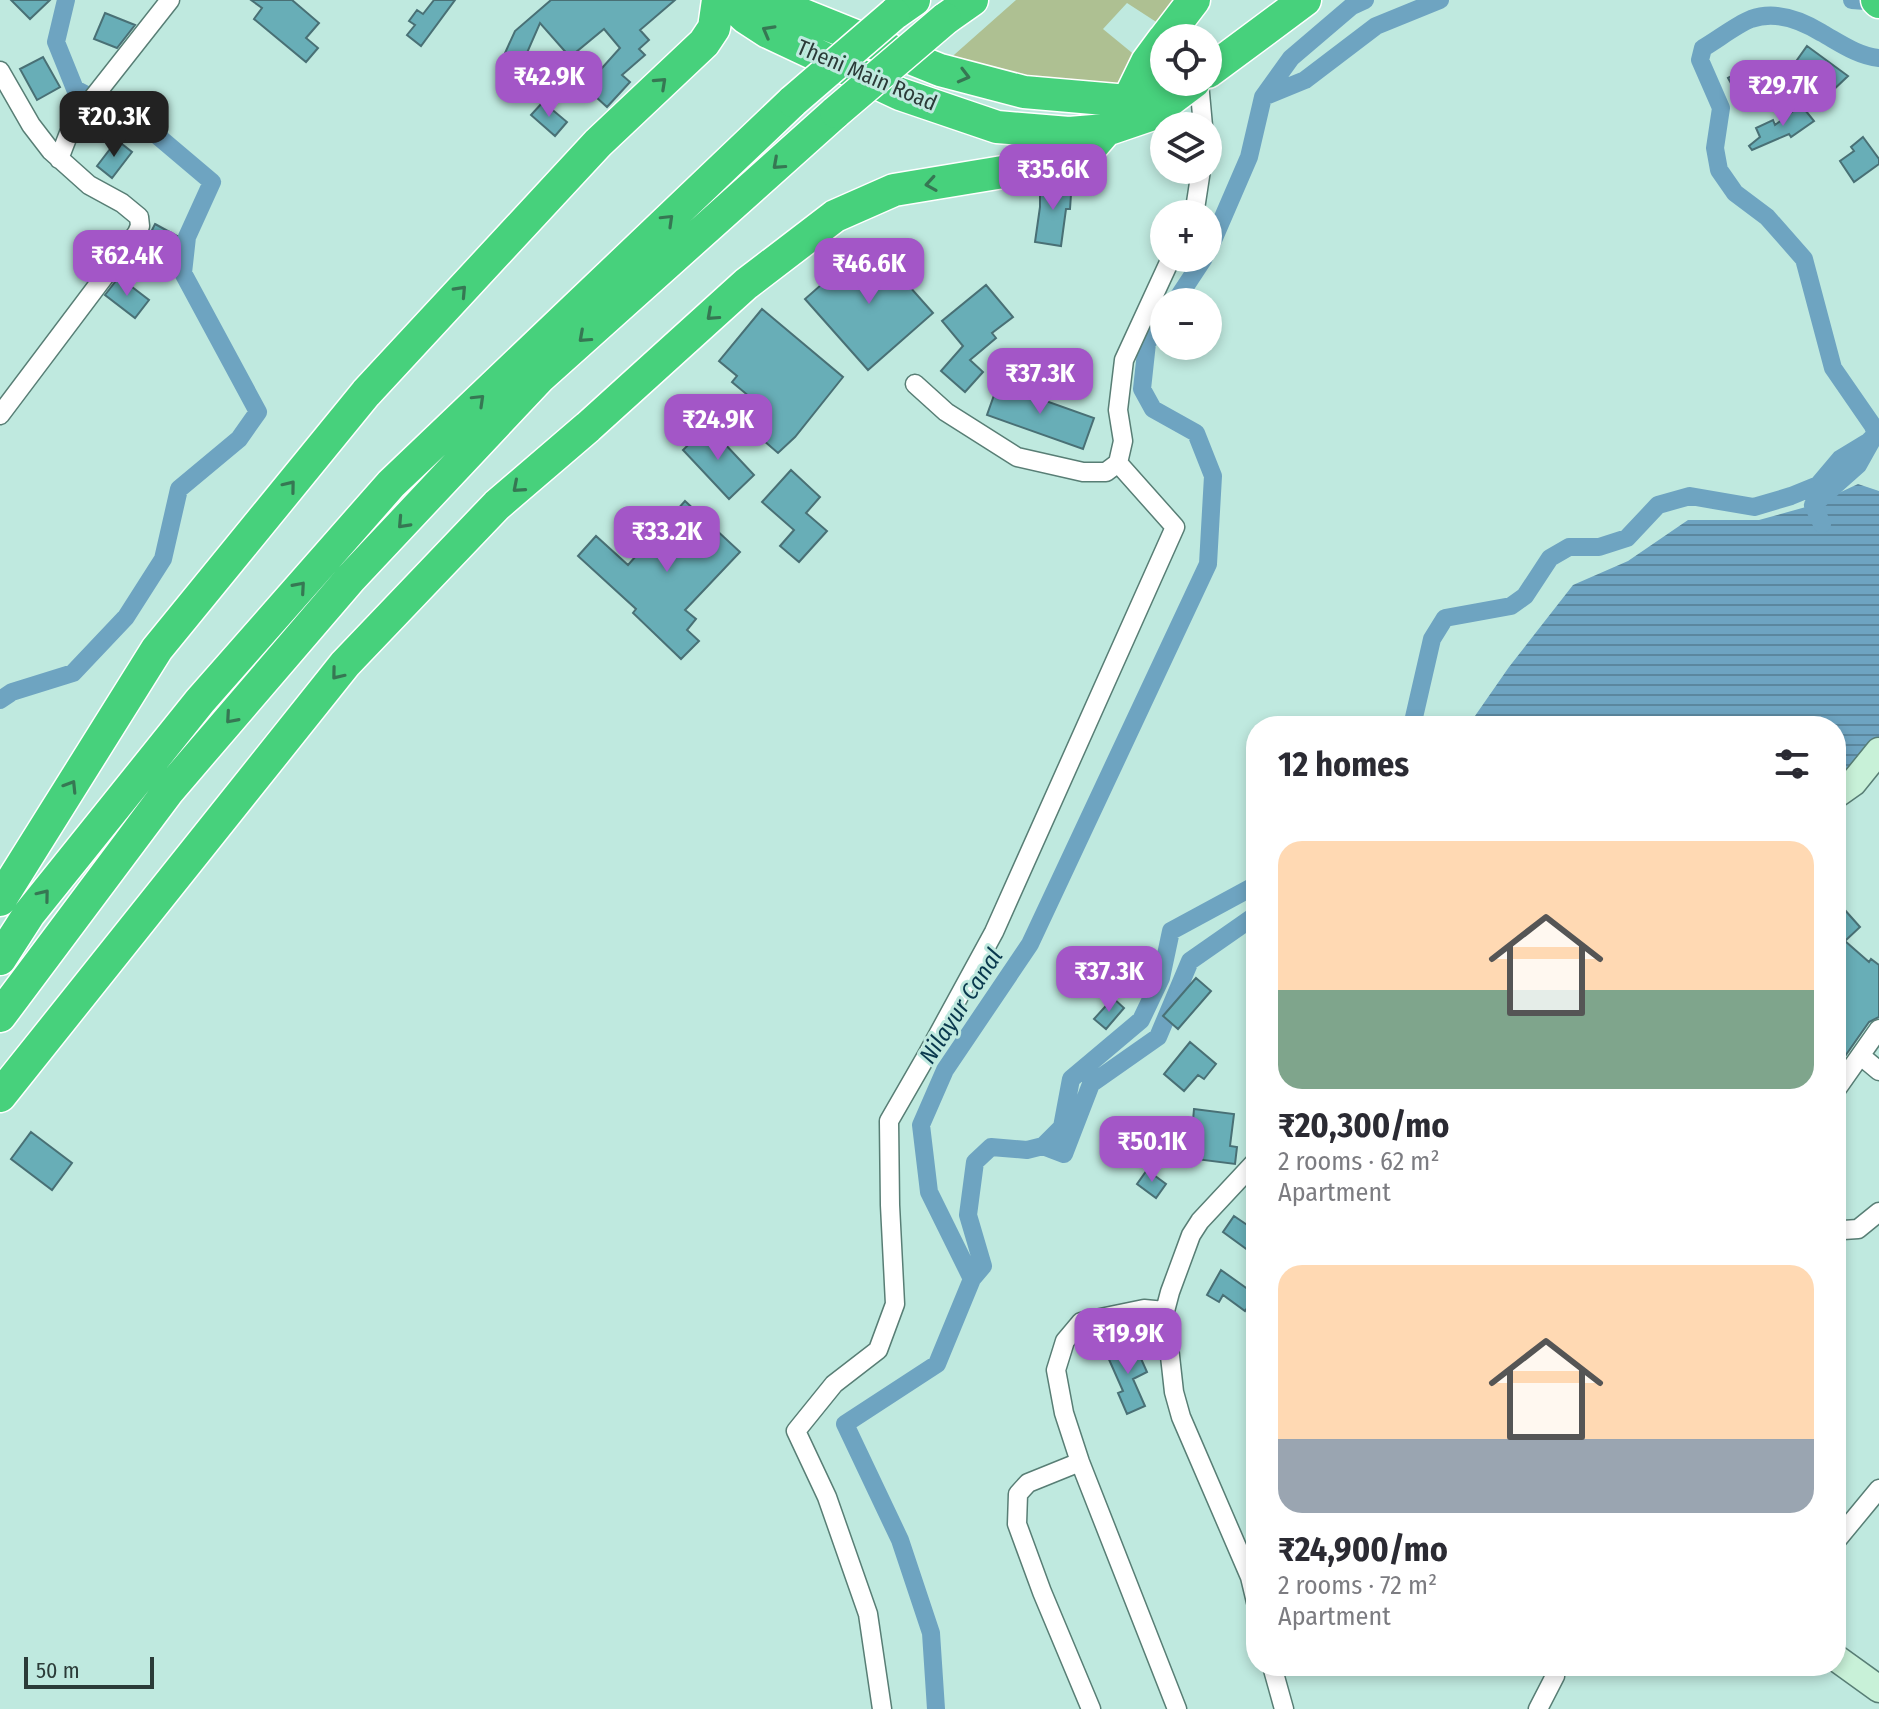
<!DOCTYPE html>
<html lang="en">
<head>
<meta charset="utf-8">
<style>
  :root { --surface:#fff; --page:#f7f7f7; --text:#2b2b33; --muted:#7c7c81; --accent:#a356c7 }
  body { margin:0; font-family:"Fira Sans Condensed",sans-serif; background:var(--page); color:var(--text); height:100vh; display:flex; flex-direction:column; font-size:30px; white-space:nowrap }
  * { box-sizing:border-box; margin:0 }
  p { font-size:26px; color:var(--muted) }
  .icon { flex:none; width:44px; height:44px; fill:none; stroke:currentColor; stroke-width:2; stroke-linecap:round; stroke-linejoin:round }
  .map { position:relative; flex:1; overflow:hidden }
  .details { position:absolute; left:1246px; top:716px; width:600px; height:960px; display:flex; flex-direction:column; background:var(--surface); border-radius:32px; box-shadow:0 4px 12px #0003 }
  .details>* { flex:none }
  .controls { position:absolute; left:1150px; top:24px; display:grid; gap:16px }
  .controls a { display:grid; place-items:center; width:72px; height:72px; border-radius:50%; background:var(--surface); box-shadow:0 4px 12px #0003; font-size:40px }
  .scale { position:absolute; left:24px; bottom:20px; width:130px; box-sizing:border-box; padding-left:8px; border:4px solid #2b3b38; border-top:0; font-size:22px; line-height:28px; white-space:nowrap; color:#2b3b38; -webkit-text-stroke:6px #bfe9df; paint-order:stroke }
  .price { position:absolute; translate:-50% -68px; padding:0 18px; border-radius:16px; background:var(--accent); color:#fff; font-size:26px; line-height:52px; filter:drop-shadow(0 2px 4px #0008) }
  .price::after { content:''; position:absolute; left:50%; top:48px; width:24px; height:18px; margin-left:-12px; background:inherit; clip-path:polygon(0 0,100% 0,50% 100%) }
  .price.on { background:#222; color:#fff }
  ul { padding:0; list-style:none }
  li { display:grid; align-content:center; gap:16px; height:424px; padding:0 32px }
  li span { display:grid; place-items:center; height:248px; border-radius:24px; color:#555 }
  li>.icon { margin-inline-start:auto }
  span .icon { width:144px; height:144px; fill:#fffc; stroke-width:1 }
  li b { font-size:34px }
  h2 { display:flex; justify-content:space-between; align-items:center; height:96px; padding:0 32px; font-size:34px }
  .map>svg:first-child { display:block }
</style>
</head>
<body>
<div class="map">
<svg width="1879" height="1709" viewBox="0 0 1879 1709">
  <defs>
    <pattern id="water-rules" width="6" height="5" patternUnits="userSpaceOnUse" patternTransform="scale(2)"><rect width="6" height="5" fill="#6ea4c1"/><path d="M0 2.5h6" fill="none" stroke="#5b879e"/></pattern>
  </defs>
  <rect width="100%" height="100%" fill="#bfe9df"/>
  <!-- green -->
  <path fill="#aec092" d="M1016,0H1183L1164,27L1127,3L1103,29L1142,61L1113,87L1028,84L946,62Z"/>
  <!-- water -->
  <path fill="url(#water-rules)" d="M1858,484L1879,491V739L1836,785V726H1468L1509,667L1573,585L1628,561L1688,520H1759L1813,505Z"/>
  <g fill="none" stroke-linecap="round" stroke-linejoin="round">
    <!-- canal -->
    <path stroke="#6ea4c1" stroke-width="18" d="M1852,0L1879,2
      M1263,97L1305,80L1376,26L1440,0
      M1208,252L1249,157L1263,97L1291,58L1352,6L1365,0
      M1175,302L1204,258
      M1822,524L1813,505L1858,465L1872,440
      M0,700L12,692L73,673L126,617L163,559L179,489L239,439L258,412L183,273L187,237L212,182L147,127L75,89L56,42L66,0
      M1412,726L1432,639L1445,618L1511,606L1525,596L1550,558L1569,547H1599L1627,538L1658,505L1690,496L1754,507L1791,496L1818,485L1840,459L1868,442L1876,434L1873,426L1833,368L1804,259L1767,217L1735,193L1719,170L1715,148L1721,108L1700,60L1703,48C1717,40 1736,25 1751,19C1776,10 1801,20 1822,33C1840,43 1858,56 1879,58
      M1043,1146L1064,1154L1091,1084L1158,1037L1190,961L1256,915
      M972,1279L983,1266L968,1215L975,1162L991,1147L1027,1150L1043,1146L1062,1127L1071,1079L1141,1020L1161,978L1171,931L1256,885
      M936,1709L931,1633L900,1540L845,1424L937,1364L972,1279L929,1192L921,1125L945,1070L1030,944L1208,564L1213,476L1196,433L1153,409L1142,389L1147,343L1164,318"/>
  </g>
  <!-- building -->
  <path fill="#68aeb7" stroke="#497075" stroke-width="2" d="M11,0H50L30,19Z
    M251,0H292L319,23L306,38L318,48L306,62L254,19L262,8Z
    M434,0H455L421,46L407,35L415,25L409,21L417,10L423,14Z
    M551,0H675L640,30L649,40L639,49L645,55L622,75L630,82L607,107L585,87L620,48L604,29L570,57L540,23L523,62L505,53L515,31Z
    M105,13L135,25L117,48L94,39Z
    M1807,46L1848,76L1829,94L1814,78L1804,89L1787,74Z
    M43,57L60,87L37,100L20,69Z
    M1748,67L1758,86L1738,96L1728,78Z
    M543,102L567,122L555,136L531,115Z
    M1801,105L1814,121L1791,137L1789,134L1752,150L1749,146L1760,137L1756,128L1773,120L1775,125Z
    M1863,137L1879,159V164L1854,182L1840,161L1854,151L1851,147Z
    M117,140L132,152L112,178L97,166Z
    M1072,180L1070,209H1066L1061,246L1035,242L1040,207V185Z
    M155,224L177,236L170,250L148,238Z
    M870,242L933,313L868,370L805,299Z
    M119,277L149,300L135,318L105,295Z
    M986,285L1013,317L992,333L996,338L970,360L983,372L965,392L941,371L963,346L942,321Z
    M762,309L843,377L795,437L778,453L734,415L750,397L732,382L737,376L719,361Z
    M998,384L1094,418L1083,449L987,415Z
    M708,426L754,475L729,499L683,450Z
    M791,470L820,497L806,513L827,531L799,562L780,546L794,530L762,502Z
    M685,501L740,552L685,610L696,619L687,630L699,641L681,659L633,613L636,609L578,556L596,536L628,565Z
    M1836,900L1860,927L1845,941L1869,962L1871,959L1879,965V1017L1869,1022L1836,1069Z
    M1196,978L1211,991L1178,1029L1163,1016Z
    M1113,998L1124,1008L1106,1029L1094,1019Z
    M1190,1042L1216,1064L1204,1079L1198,1075L1184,1091L1164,1074Z
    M1194,1109L1234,1114L1230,1146L1237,1147L1235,1164L1156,1154L1157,1139L1167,1140L1168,1129L1192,1132Z
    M31,1132L72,1163L52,1190L11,1159Z
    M1147,1170L1166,1184L1156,1198L1137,1184Z
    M1234,1216L1256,1231V1256L1223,1232Z
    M1221,1270L1256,1295L1245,1311L1223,1295L1219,1302L1207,1295Z
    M1134,1343L1147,1372L1133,1379L1145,1406L1127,1414L1118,1393L1123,1391L1107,1355Z"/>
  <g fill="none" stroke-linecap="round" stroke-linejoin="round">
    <!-- street casing -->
    <g stroke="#587e75" stroke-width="21">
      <path id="street" d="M0,71L31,125L51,151L89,185L122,203L139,217L140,226L137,233L0,415
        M1199,82L1203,126
        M59,159L69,133L81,113L170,0
        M1192,214L1195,209L1201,170
        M915,384L946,412L1017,457L1083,472H1106L1118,463L1123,441L1118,410L1124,360L1171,258
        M1861,1056L1879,1071
        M1836,1090L1879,1029
        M1256,1161L1200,1221L1191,1235L1170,1292L1165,1311L1174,1392L1181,1417L1250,1577L1256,1602
        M1843,1230L1858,1229L1879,1212
        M1165,1311L1144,1309L1081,1322L1065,1341L1056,1370L1064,1413L1080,1462L1177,1709
        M1080,1462L1028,1483L1018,1494L1017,1524L1042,1592L1091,1709
        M1836,1541L1879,1489
        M1272,1666L1284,1709
        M882,1709L868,1614L827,1497L796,1431L834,1384L878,1350L895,1304L890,1205L889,1121L927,1055L994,932L1175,527L1118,463
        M1538,1709L1555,1676L1556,1666"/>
    </g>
    <!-- secondary casing -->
    <g stroke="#587e75" stroke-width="29">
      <path id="secondary" d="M1836,795L1853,783L1879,751
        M1836,1658L1879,1689"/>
    </g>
    <!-- highway casing -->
    <g stroke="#fff" stroke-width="35">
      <path id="highway" d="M728,0L745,17L768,32L900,94L997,127L1069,133L1106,130L1150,115L1194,82
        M760,0L771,2L940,70L1024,92L1128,101L1166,89
        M1877,0L1879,2
        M894,14L914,0
        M945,19L972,0
        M1165,38L1194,0
        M1208,72L1305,0
        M1128,101L1147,62L1164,39
        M0,900L157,649L366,393L598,143L704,43L714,28L718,0
        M0,959L29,914L200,701L391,484L793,101
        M0,1016L169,790L350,579L540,377L836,112
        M0,1096L345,664L497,505L588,427L746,284L835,216L894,190L1081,159L1106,130"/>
    </g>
    <!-- street -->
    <use href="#street" stroke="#fff" stroke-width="18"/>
    <!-- secondary -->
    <use href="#secondary" stroke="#c8f1d8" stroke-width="26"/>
    <!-- highway -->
    <use href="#highway" stroke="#47d17c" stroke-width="32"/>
    <!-- highway-bridge casing -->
    <g stroke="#fff" stroke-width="35" stroke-linecap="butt">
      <path id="highway-bridge" d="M793,101L894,14
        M836,112L945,19"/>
    </g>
    <!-- highway-bridge -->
    <use href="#highway-bridge" stroke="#47d17c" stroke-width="32"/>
  </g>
  <!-- one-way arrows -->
  <defs><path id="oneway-chevron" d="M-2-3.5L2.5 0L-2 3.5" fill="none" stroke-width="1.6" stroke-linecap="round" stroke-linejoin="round" transform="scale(2)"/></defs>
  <g stroke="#367753">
    <use href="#oneway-chevron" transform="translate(768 31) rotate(-151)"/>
    <use href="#oneway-chevron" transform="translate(964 76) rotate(15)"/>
    <use href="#oneway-chevron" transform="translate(661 83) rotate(-43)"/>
    <use href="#oneway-chevron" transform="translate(778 164) rotate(138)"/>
    <use href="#oneway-chevron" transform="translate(931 184) rotate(171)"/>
    <use href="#oneway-chevron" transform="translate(668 220) rotate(-44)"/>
    <use href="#oneway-chevron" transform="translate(461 291) rotate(-47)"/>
    <use href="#oneway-chevron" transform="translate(712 315) rotate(138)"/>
    <use href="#oneway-chevron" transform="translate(584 337) rotate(138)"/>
    <use href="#oneway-chevron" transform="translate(479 400) rotate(-44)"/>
    <use href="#oneway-chevron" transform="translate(290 486) rotate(-51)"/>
    <use href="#oneway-chevron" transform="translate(518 487) rotate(139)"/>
    <use href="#oneway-chevron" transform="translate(403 523) rotate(133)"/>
    <use href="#oneway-chevron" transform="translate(300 587) rotate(-49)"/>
    <use href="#oneway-chevron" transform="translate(337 674) rotate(129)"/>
    <use href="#oneway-chevron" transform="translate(231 718) rotate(131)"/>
    <use href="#oneway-chevron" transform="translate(71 786) rotate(-58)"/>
    <use href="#oneway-chevron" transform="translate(44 895) rotate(-51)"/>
  </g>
  <g text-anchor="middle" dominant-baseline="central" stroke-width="6" stroke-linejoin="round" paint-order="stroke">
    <!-- street labels -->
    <g font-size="22" fill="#2b3b38" stroke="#bfe9df">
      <text transform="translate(867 75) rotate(23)">Theni Main Road</text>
    </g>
    <!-- water labels -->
    <g font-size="24" font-style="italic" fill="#09384d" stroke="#bfe9df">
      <text transform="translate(961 1006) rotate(-57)">Nilayur Canal</text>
    </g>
  </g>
</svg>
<div class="controls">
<a><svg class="icon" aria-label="locate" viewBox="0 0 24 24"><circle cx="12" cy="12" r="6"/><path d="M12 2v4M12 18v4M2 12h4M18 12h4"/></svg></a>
<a><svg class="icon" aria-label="layers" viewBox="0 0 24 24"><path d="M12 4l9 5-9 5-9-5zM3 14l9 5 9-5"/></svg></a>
<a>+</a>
<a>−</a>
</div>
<div class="scale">50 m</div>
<b class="price" style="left:549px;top:119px">₹42.9K</b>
<b class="price" style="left:1783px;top:128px">₹29.7K</b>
<b class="price on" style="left:114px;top:159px">₹20.3K</b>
<b class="price" style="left:1053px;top:212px">₹35.6K</b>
<b class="price" style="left:127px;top:298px">₹62.4K</b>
<b class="price" style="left:869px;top:306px">₹46.6K</b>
<b class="price" style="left:1040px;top:416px">₹37.3K</b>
<b class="price" style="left:718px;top:462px">₹24.9K</b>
<b class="price" style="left:667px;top:574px">₹33.2K</b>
<b class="price" style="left:1109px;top:1014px">₹37.3K</b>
<b class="price" style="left:1152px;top:1184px">₹50.1K</b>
<b class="price" style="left:1128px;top:1376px">₹19.9K</b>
<section class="details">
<h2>12 homes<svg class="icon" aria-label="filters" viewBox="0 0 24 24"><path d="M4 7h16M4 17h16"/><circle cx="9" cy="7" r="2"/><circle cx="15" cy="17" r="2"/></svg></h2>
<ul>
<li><span style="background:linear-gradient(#ffd9b3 60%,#7fa58c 0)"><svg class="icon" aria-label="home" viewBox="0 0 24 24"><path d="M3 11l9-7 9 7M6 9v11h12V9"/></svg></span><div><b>₹20,300/mo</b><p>2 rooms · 62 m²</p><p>Apartment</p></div></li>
<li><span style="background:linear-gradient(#ffd9b3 70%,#9aa5b1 0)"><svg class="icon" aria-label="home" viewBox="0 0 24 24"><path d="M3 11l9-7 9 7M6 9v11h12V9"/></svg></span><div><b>₹24,900/mo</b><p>2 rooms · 72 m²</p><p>Apartment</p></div></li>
</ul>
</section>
</div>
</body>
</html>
